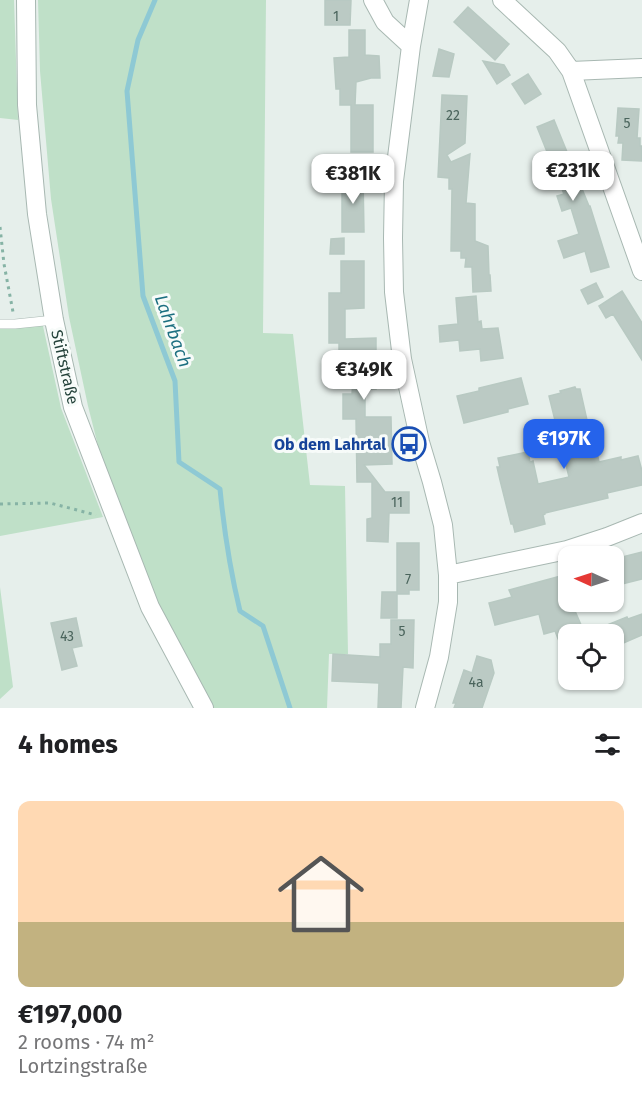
<!DOCTYPE html>
<html lang="en">
<head>
<meta charset="utf-8">
<style>
  :root { --surface:#fff; --page:#f6f6f6; --text:#202124; --muted:#757577; --accent:#2563eb }
  body { margin:0; font-family:"Fira Sans",sans-serif; background:var(--page); color:var(--text); height:100vh; display:flex; flex-direction:column; font-size:22px; white-space:nowrap }
  * { box-sizing:border-box; margin:0 }
  p { font-size:20px; color:var(--muted) }
  .icon { flex:none; width:33px; height:33px; fill:none; stroke:currentColor; stroke-width:2; stroke-linecap:round; stroke-linejoin:round }
  .map { position:relative; height:708px; overflow:hidden }
  .panel { display:flex; flex-direction:column; background:var(--surface); flex:1 }
  .panel>* { flex:none }
  .needle { width:39px; rotate:273deg }
  .fabs { position:absolute; left:558px; top:546px; display:grid; gap:12px }
  .fabs a { display:grid; place-items:center; width:66px; height:66px; border-radius:12px; background:var(--surface); box-shadow:0 2px 4px #0004; font-size:30px }
  .price { position:absolute; translate:-50% -51px; padding:0 14px; border-radius:12px; background:#fff; color:#222; font-size:20px; line-height:39px; filter:drop-shadow(0 2px 3px #0008) }
  .price::after { content:''; position:absolute; left:50%; top:36px; width:18px; height:14px; margin-left:-9px; background:inherit; clip-path:polygon(0 0,100% 0,50% 100%) }
  .price.on { background:var(--accent); color:#fff }
  ul { padding:0; list-style:none }
  li { display:grid; align-content:center; gap:12px; height:318px; padding:0 18px }
  li span { display:grid; place-items:center; height:186px; border-radius:12px; color:#555 }
  li>.icon { margin-inline-start:auto }
  span .icon { width:108px; height:108px; fill:#fffc; stroke-width:1 }
  li b { font-size:26px }
  h2 { display:flex; justify-content:space-between; align-items:center; height:72px; padding:0 18px; font-size:26px }
  .map>svg:first-child { display:block }
</style>
</head>
<body>
<div class="map">
<svg width="642" height="708" viewBox="0 0 642 708">
  <rect width="100%" height="100%" fill="#e6efeb"/>
  <!-- green -->
  <path fill="#bfe0c8" d="M0,0H14L18,120L0,118Z
    M38,0H266L263,333L293,334L310,485L345,486L348,654H329L327,708H204L117,521L88,406L69,317L51,199L40,71Z
    M0,324L43,326L61,408L103,517L0,536Z
    M0,587L13,687L0,699Z"/>
  <g fill="none" stroke-linecap="round" stroke-linejoin="round">
    <!-- stream -->
    <path stroke="#8ec9d4" stroke-width="5" d="M155,0L138,40L127,91L143,296L175,381L179,462L220,489C224,530 230,570 240,611L263,626L290,708"/>
  </g>
  <!-- building -->
  <path fill="#bbcac4" stroke="#b8c9c2" stroke-width="1.5" d="M325,0H351L350,25H325Z
    M468,7L509,44L495,60L454,22Z
    M349,30H365V55L379,56L380,78H371L356,82L355,105H373V152H351V105H340V89H336L334,58L349,57Z
    M439,49L454,54L449,77L433,76Z
    M483,61L504,65L510,75L497,84Z
    M528,74L541,94L525,104L512,84Z
    M442,95L467,96L465,143L447,155L451,162L470,154L466,203L475,204V241L488,246L489,275H490L491,291L473,292L472,267H465L466,258H461V251H451L452,189H449V178L438,177Z
    M618,108L639,109L637,138H640V146H642V161L622,160L623,143H618L619,136H616Z
    M554,120L589,206H590L609,267L591,272L585,251L564,258L558,241L579,234L571,208L562,211L557,196L564,194L537,127Z
    M342,177H363L364,232H342Z
    M344,238V254H330L331,239Z
    M341,261H364V308L345,309V339L376,338V389H365V417H391L392,464L364,465L385,492H409V513H389L388,542L367,541V519L372,518V482H357L356,419H343V394H352L354,364H339V343H329V293H341Z
    M596,283L603,297L588,304L581,290Z
    M622,291L642,323V360L613,314L606,318L599,306Z
    M476,296L478,322L481,321L482,329L498,328L503,358L481,361L480,349L460,351L459,340L440,342L439,326L458,324L456,298Z
    M521,378L528,404L508,409V412L464,423L457,396L479,391V388Z
    M575,387L576,389H580L591,438H594L599,462L621,457V460L638,456L642,471V485L607,493L608,498L545,513V514L543,515L545,524L515,532L513,524H511L500,480L497,467H500L498,458L528,452L530,462L533,461L538,484L569,477L549,396L561,393L560,391Z
    M397,543H419V590H409V594H397V618H381L382,592H397Z
    M642,552V579L614,586V559Z
    M568,574V602H571L573,611H575L585,634H568V664L555,631L544,634L539,614L495,625L489,603L512,597L509,590Z
    M642,614V635L614,647V634H585L627,617L628,619Z
    M76,618L82,646L72,648L77,666L62,670L51,623Z
    M391,620H414L413,668L403,667L401,708H378L379,683L332,681L333,654L380,657V644H391Z
    M477,656L491,660L494,673L482,708H454L456,703H453L464,670L472,673Z"/>
  <g fill="none" stroke-linecap="round" stroke-linejoin="round">
    <!-- lane casing -->
    <g stroke="#a8b8b2" stroke-width="10">
      <path id="lane" d="M0,324H15L54,320"/>
    </g>
    <!-- street casing -->
    <g stroke="#a8b8b2" stroke-width="20">
      <path id="street" d="M26,0L27,105L37,214L54,320L73,407L150,607L204,708
        M373,0L385,22L411,46
        M419,0L411,46L394,181L393,238L394,292L402,359L420,442L432,482L443,525L448,575V602L439,657L425,708
        M502,0L557,51L571,71L642,271
        M571,71L642,68
        M448,575L567,550L607,537L642,523"/>
    </g>
    <!-- path -->
    <path stroke="#86b3a5" stroke-width="3" stroke-dasharray="3 4.5" stroke-linecap="butt" d="M0,227L4,264L13,312
      M0,504L50,503L96,515"/>
    <!-- lane -->
    <use href="#lane" stroke="#fff" stroke-width="9"/>
    <!-- street -->
    <use href="#street" stroke="#fff" stroke-width="18"/>
  </g>
  <!-- icons -->
  <defs>
    <g id="bus-ring" transform="scale(1.725)"><circle r="9.5" fill="#f7fbf9" stroke="#1a4fb4" stroke-width="1.5"/><path d="M-5-6H5V4H4V6H2V4H-2V6H-4V4H-5ZM-3.5-4V0h7V-4ZM-3.5 1.2v1.5H-2V1.2ZM2 1.2v1.5H3.5V1.2Z" fill="#1a4fb4"/></g>
  </defs>
  <g fill-rule="evenodd">
    <use href="#bus-ring" x="409" y="444"/>
  </g>
  <g text-anchor="middle" dominant-baseline="central" stroke-width="6" stroke-linejoin="round" paint-order="stroke">
    <!-- number labels -->
    <g font-size="14" fill="#4a645c">
      <text x="336" y="16">1</text>
      <text x="453" y="115">22</text>
      <text x="627" y="123">5</text>
      <text x="397" y="502">11</text>
      <text x="408" y="579">7</text>
      <text x="402" y="631">5</text>
      <text x="67" y="636">43</text>
      <text x="476" y="682">4a</text>
    </g>
    <!-- street labels -->
    <g font-size="16" fill="#24423a" stroke="#f7fbf9">
      <text transform="translate(65 367) rotate(77)">Stiftstraße</text>
    </g>
    <!-- transit labels -->
    <g font-size="16" font-weight="bold" fill="#164399" stroke="#f7fbf9" text-anchor="end">
      <text x="386" y="444">Ob dem Lahrtal</text>
    </g>
    <!-- water labels -->
    <g font-size="18" font-style="italic" fill="#1c6f80" stroke="#f7fbf9">
      <text transform="translate(173 331) rotate(70)">Lahrbach</text>
    </g>
  </g>
</svg>
<div class="fabs">
<a><svg class="needle" viewBox="-14 -14 28 28"><path d="M0-13l5 13h-10z" fill="#e53935"/><path d="M0 13l5-13h-10z" fill="#757577"/></svg></a>
<a><svg class="icon" aria-label="locate" viewBox="0 0 24 24"><circle cx="12" cy="12" r="6"/><path d="M12 2v4M12 18v4M2 12h4M18 12h4"/></svg></a>
</div>
<b class="price" style="left:573px;top:202px">€231K</b>
<b class="price" style="left:353px;top:205px">€381K</b>
<b class="price" style="left:364px;top:401px">€349K</b>
<b class="price on" style="left:564px;top:470px">€197K</b>
</div>
<section class="panel">
<h2>4 homes<svg class="icon" aria-label="filters" viewBox="0 0 24 24"><path d="M4 7h16M4 17h16"/><circle cx="9" cy="7" r="2"/><circle cx="15" cy="17" r="2"/></svg></h2>
<ul>
<li><span style="background:linear-gradient(#ffd9b3 65%,#c2b280 0)"><svg class="icon" aria-label="home" viewBox="0 0 24 24"><path d="M3 11l9-7 9 7M6 9v11h12V9"/></svg></span><div><b>€197,000</b><p>2 rooms · 74 m²</p><p>Lortzingstraße</p></div></li>
</ul>
</section>
</body>
</html>
